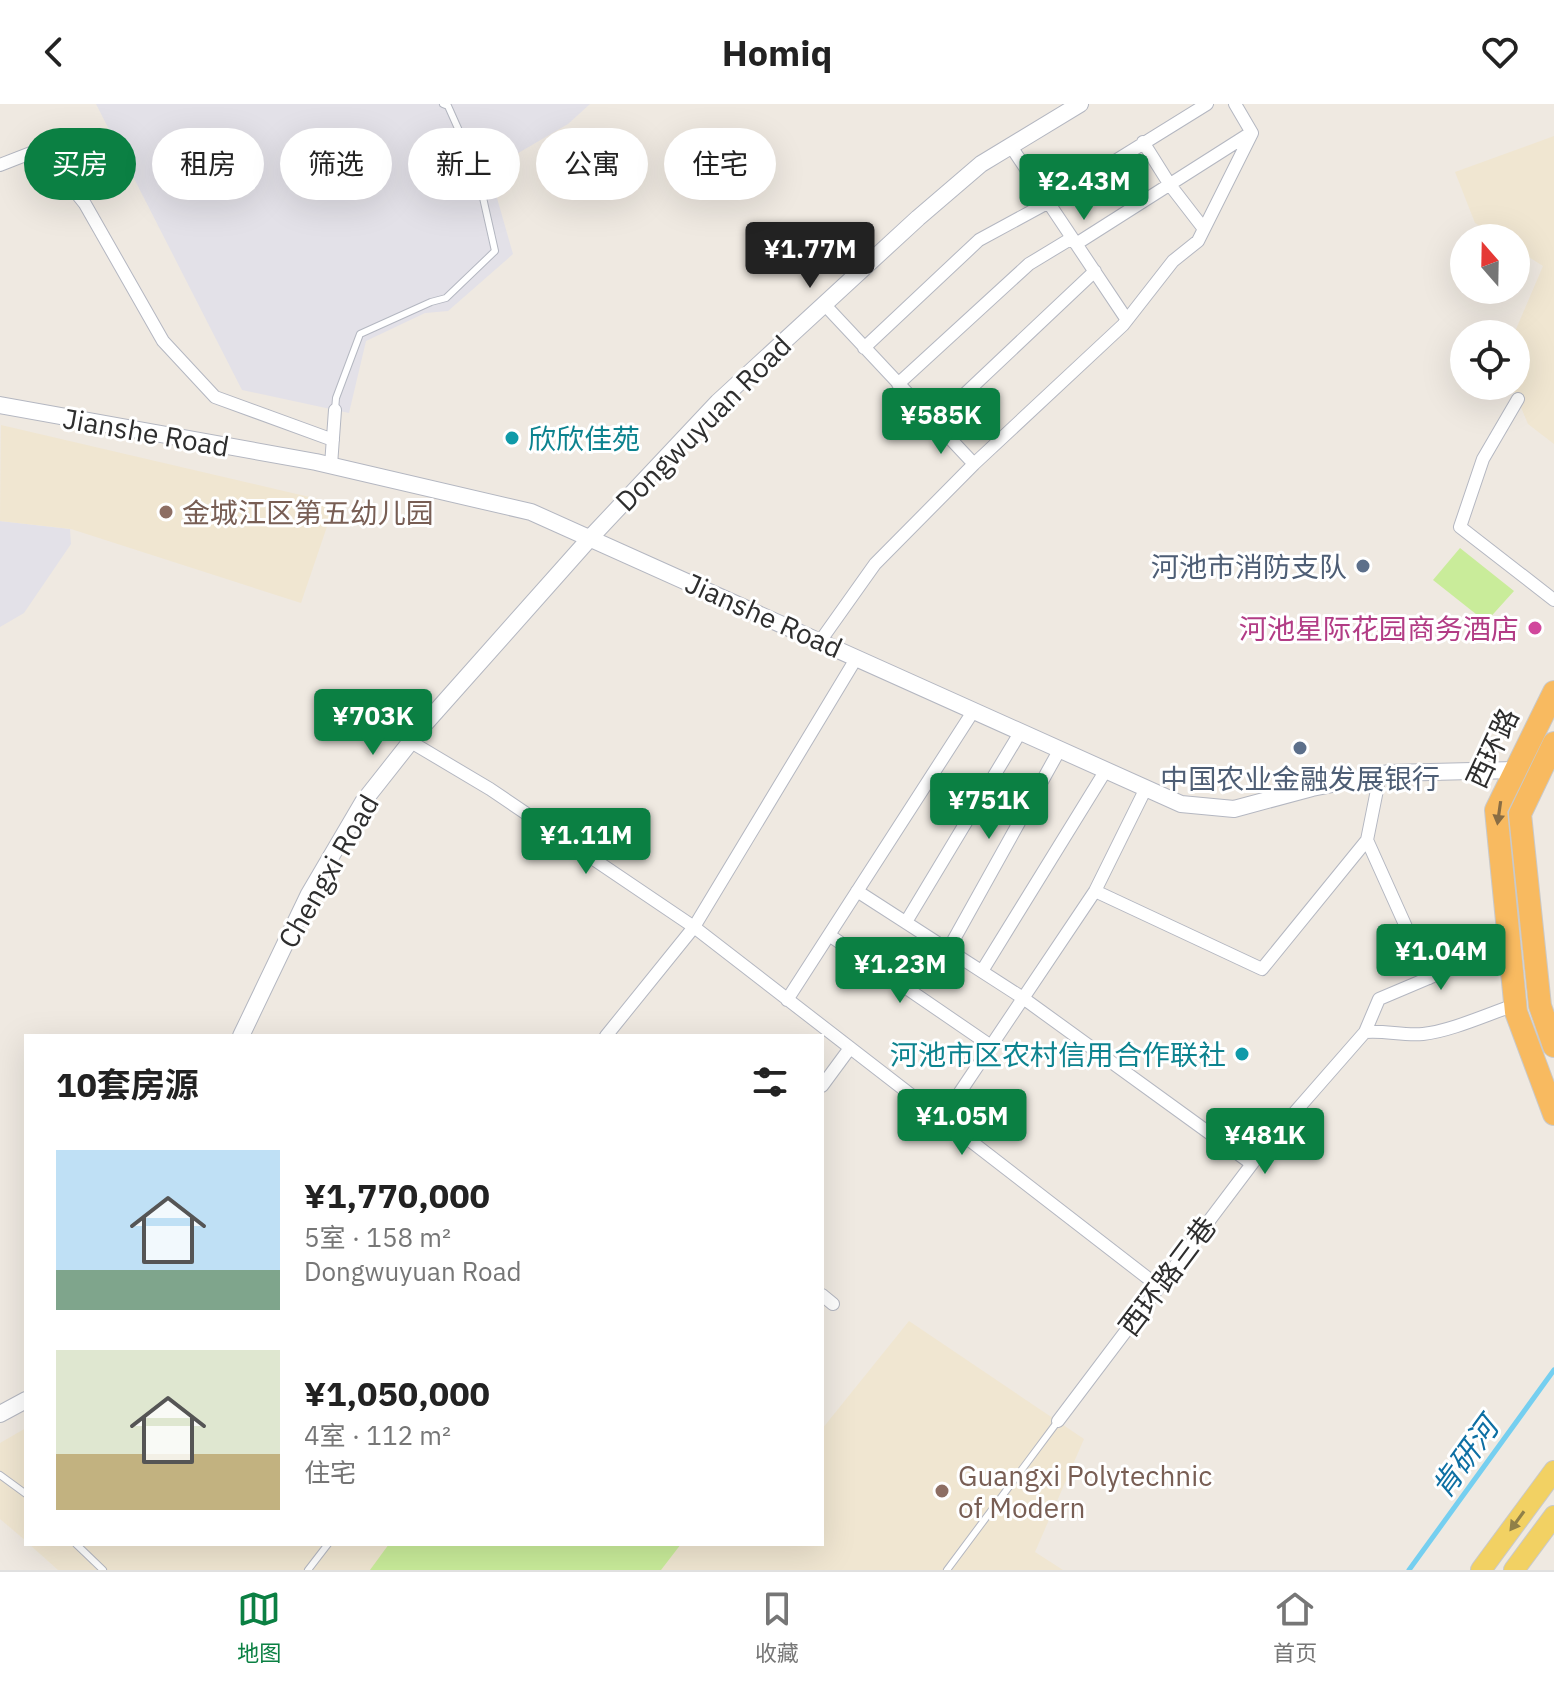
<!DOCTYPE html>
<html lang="zh">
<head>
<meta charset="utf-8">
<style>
  :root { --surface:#fff; --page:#f6f6f6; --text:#222; --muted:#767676; --line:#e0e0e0; --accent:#0b8043 }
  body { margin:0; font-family:"IBM Plex Sans","Noto Sans SC",sans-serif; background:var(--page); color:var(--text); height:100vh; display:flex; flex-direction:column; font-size:30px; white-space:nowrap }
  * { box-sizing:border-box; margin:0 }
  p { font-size:26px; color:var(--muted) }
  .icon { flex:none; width:44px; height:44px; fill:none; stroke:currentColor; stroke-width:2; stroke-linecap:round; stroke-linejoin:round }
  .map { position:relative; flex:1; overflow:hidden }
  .details { position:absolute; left:24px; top:930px; width:800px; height:512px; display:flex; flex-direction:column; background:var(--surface); border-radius:0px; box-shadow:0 8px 32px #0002 }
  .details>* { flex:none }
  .guide { position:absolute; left:24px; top:24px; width:800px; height:72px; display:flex; gap:16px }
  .needle { width:52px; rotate:340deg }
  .controls { position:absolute; left:1450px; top:120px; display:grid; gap:16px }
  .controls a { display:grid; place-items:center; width:80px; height:80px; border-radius:50%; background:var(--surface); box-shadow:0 8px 32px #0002; font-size:40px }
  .price { position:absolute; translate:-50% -68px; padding:0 18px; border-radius:8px; background:var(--accent); color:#fff; font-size:26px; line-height:52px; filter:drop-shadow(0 2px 4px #0008) }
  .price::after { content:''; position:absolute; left:50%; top:48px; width:24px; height:18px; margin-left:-12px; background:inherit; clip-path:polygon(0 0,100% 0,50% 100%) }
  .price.active { background:#222; color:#fff }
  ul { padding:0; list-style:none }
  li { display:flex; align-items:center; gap:24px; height:200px; padding:0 32px }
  li span { display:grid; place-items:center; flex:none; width:224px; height:160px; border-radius:0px; color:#555 }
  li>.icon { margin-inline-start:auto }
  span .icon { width:96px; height:96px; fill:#fffc; stroke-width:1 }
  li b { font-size:34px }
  h2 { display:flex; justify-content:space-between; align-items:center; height:96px; padding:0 32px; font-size:34px }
  .chip { padding:0 28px; border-radius:36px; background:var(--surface); box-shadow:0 8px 32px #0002; font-size:28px; line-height:72px }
  .chip.active { background:var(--accent); color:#fff }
  header { display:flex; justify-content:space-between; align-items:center; height:104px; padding:0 32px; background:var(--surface); font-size:36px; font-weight:700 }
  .menu { display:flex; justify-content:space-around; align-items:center; height:112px; border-top:2px solid var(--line); background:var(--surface); font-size:22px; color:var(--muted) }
  .menu a { display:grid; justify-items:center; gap:4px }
  .menu .active { color:var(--accent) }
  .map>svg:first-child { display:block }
</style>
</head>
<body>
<header><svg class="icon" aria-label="back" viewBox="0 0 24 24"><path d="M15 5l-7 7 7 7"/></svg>Homiq<svg class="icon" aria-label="heart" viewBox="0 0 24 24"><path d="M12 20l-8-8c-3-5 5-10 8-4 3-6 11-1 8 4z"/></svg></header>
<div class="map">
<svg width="1554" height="1466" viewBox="0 0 1554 1466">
  <rect width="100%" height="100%" fill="#efe9e1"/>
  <!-- industrial -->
  <path fill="#e3e1e8" d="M96,0H590L568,20L489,66L513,150L448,207L425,209L366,237L349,309L242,286Z
    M0,417L70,425L71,440L24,509L0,523Z"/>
  <!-- education -->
  <path fill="#f0e6d1" d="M1554,32V340L1528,320L1512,282H1516V230H1514L1543,162L1516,145V134H1499L1475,119L1455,68Z
    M1,321L335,399L301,499L71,425L0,417Z
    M909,1217L1084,1335L1035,1448L1063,1466H58L29,1440H822V1325Z
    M26,1324V1437L0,1415V1339Z"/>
  <!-- pitch -->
  <path fill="#c9ec9a" d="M1460,444L1514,487L1486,518L1433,476Z
    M389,1440H681L661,1466H370Z"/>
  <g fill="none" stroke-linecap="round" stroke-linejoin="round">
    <!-- stream -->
    <path stroke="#75cff0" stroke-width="5" d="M1409,1466L1554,1266"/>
    <!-- service casing -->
    <g stroke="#b4b7c1" stroke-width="8">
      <path id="service" d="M335,306L336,294L360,230L431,198L446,194L495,147L477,67L448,2L443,0
        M0,1371L26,1390
        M76,1440L103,1466
        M308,1466L328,1440
        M947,1466L1058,1317"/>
    </g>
    <!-- minor casing -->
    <g stroke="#b4b7c1" stroke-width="14">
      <path id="minor" d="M1143,38L1170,81L1204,125
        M1010,41L1127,216
        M0,61L41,45L85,100L163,237L215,293L333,336
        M1076,140L1249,30
        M824,200L974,360
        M864,244L979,136L1049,98L1207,0
        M898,280L1029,160L1072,134
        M1518,295L1483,355L1460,423L1554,496
        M934,319L1095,167
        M331,361L335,306
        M821,536L875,460L974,360L1123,221L1173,157L1198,137L1252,29L1235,0
        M857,553L694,823L1158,1182
        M411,638L490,685L694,823L606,932
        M1367,736L1429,874
        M857,787L1023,894L1252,1060
        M1095,787L1262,865L1367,736L1380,671
        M906,818L1021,627
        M829,831L991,942
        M948,846L1060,645
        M982,867L1106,666
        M787,896L974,606
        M1365,928L1379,895L1509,840
        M822,982L850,944
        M942,1015L1095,787L1146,684
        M822,1191L833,1200
        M1058,1317L1267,1040L1365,928C1385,926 1403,932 1423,930C1451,927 1488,910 1515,901"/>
    </g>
    <!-- tertiary casing -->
    <g stroke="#b4b7c1" stroke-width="18">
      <path id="tertiary" d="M0,301L316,358L531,408L1181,700L1234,705L1312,684L1388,669L1515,666
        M241,932L309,790L363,698L423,622L591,433L718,298L918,114L981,60L1080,0
        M0,1310L26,1296"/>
    </g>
    <!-- primary casing -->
    <g stroke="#c9c9c9" stroke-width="22">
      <path id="primary" d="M1481,1466L1554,1367
        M1514,1466L1554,1412"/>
    </g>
    <!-- trunk casing -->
    <g stroke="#c9c9c9" stroke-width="24">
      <path id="trunk" d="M1554,588L1496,706L1516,908L1554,1010
        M1554,639L1520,710L1540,902L1554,942"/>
    </g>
    <!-- service -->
    <use href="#service" stroke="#fff" stroke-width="6"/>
    <!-- minor -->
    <use href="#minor" stroke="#fff" stroke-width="12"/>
    <!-- tertiary -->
    <use href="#tertiary" stroke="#fff" stroke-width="16"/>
    <!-- primary -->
    <use href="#primary" stroke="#f2d163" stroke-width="20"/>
    <!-- trunk -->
    <use href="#trunk" stroke="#f8ba60" stroke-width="22"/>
  </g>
  <!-- one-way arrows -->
  <defs><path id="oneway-solid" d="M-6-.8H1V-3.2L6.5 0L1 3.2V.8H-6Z" transform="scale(2)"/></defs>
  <use fill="#896d44" href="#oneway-solid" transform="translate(1499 709) rotate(98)"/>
  <use fill="#908048" href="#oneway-solid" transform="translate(1517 1417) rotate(126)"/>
  <!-- markers -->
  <g fill="#0f9aa8" stroke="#fff" stroke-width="3">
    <circle cx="512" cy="334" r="8"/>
    <circle cx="1242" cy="950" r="8"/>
  </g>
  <g fill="#8d6e63" stroke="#fff" stroke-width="3">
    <circle cx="166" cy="408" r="8"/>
    <circle cx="942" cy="1387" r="8"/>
  </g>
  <g fill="#5c6f8a" stroke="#fff" stroke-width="3">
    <circle cx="1363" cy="462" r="8"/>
    <circle cx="1300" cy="644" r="8"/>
  </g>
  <circle fill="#d1479c" stroke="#fff" stroke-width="3" cx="1535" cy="524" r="8"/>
  <g text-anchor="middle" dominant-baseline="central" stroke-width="6" stroke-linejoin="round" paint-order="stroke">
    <!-- street labels -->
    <g font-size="28" fill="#2e2e2e" stroke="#fff">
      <text transform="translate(703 319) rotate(-45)">Dongwuyuan Road</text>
      <text transform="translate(146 328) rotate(10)">Jianshe Road</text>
      <text transform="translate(764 511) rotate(24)">Jianshe Road</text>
      <text transform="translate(1492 644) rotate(-65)">西环路</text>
      <text transform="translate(328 767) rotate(-60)">Chengxi Road</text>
      <text transform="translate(1167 1172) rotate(-53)">西环路三巷</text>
    </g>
    <!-- culture labels -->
    <g font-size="28" fill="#0d838f" stroke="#fff" text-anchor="start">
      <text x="528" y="334">欣欣佳苑</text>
      <text x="1226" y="950" text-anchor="end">河池市区农村信用合作联社</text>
    </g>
    <!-- education labels -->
    <g font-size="28" fill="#785e54" stroke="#fff" text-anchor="start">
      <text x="182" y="408">金城江区第五幼儿园</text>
      <text x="958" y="1371">Guangxi Polytechnic<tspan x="958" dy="32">of Modern</tspan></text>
    </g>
    <!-- service labels -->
    <g font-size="28" fill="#4e5e75" stroke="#fff" text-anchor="end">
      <text x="1347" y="462">河池市消防支队</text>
      <text x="1300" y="674" text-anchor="middle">中国农业金融发展银行</text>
    </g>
    <!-- hotel labels -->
    <g font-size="28" fill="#b23c85" stroke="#fff" text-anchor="end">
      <text x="1519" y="524">河池星际花园商务酒店</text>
    </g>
    <!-- water labels -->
    <g font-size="30" font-style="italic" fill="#0d6fa3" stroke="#fff">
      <text transform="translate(1464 1353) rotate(-54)">肯研河</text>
    </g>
  </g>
</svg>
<div class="controls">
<a><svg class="needle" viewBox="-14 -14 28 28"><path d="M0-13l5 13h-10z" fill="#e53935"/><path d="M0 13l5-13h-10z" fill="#767676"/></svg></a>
<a><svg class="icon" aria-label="locate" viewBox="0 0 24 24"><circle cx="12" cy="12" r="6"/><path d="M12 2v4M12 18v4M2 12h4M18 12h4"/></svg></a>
</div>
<b class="price" style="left:1084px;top:118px">¥2.43M</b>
<b class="price active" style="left:810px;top:186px">¥1.77M</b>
<b class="price" style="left:941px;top:352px">¥585K</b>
<b class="price" style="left:373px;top:653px">¥703K</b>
<b class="price" style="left:989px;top:737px">¥751K</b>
<b class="price" style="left:586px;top:772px">¥1.11M</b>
<b class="price" style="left:1441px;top:888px">¥1.04M</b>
<b class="price" style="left:900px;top:901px">¥1.23M</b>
<b class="price" style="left:962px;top:1053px">¥1.05M</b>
<b class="price" style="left:1265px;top:1072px">¥481K</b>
<div class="guide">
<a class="chip active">买房</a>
<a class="chip">租房</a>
<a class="chip">筛选</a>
<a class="chip">新上</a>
<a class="chip">公寓</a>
<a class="chip">住宅</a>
</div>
<section class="details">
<h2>10套房源<svg class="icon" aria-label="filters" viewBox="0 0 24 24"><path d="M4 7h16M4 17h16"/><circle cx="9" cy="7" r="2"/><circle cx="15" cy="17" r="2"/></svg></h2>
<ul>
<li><span style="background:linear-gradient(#bfe0f5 75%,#7fa58c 0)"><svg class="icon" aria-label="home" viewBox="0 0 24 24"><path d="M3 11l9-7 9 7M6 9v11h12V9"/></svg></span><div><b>¥1,770,000</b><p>5室 · 158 m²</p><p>Dongwuyuan Road</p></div></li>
<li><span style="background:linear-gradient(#dfe7d0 65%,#c2b280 0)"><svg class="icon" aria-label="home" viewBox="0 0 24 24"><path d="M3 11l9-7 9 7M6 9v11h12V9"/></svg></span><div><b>¥1,050,000</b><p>4室 · 112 m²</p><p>住宅</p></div></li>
</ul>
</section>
</div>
<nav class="menu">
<a class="active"><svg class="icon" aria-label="map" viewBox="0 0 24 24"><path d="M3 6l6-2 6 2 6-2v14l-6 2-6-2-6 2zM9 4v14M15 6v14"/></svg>地图</a>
<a><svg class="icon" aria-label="saved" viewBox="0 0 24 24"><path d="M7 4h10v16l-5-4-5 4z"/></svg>收藏</a>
<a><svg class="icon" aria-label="home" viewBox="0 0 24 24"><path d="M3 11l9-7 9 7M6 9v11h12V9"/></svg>首页</a>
</nav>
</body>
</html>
